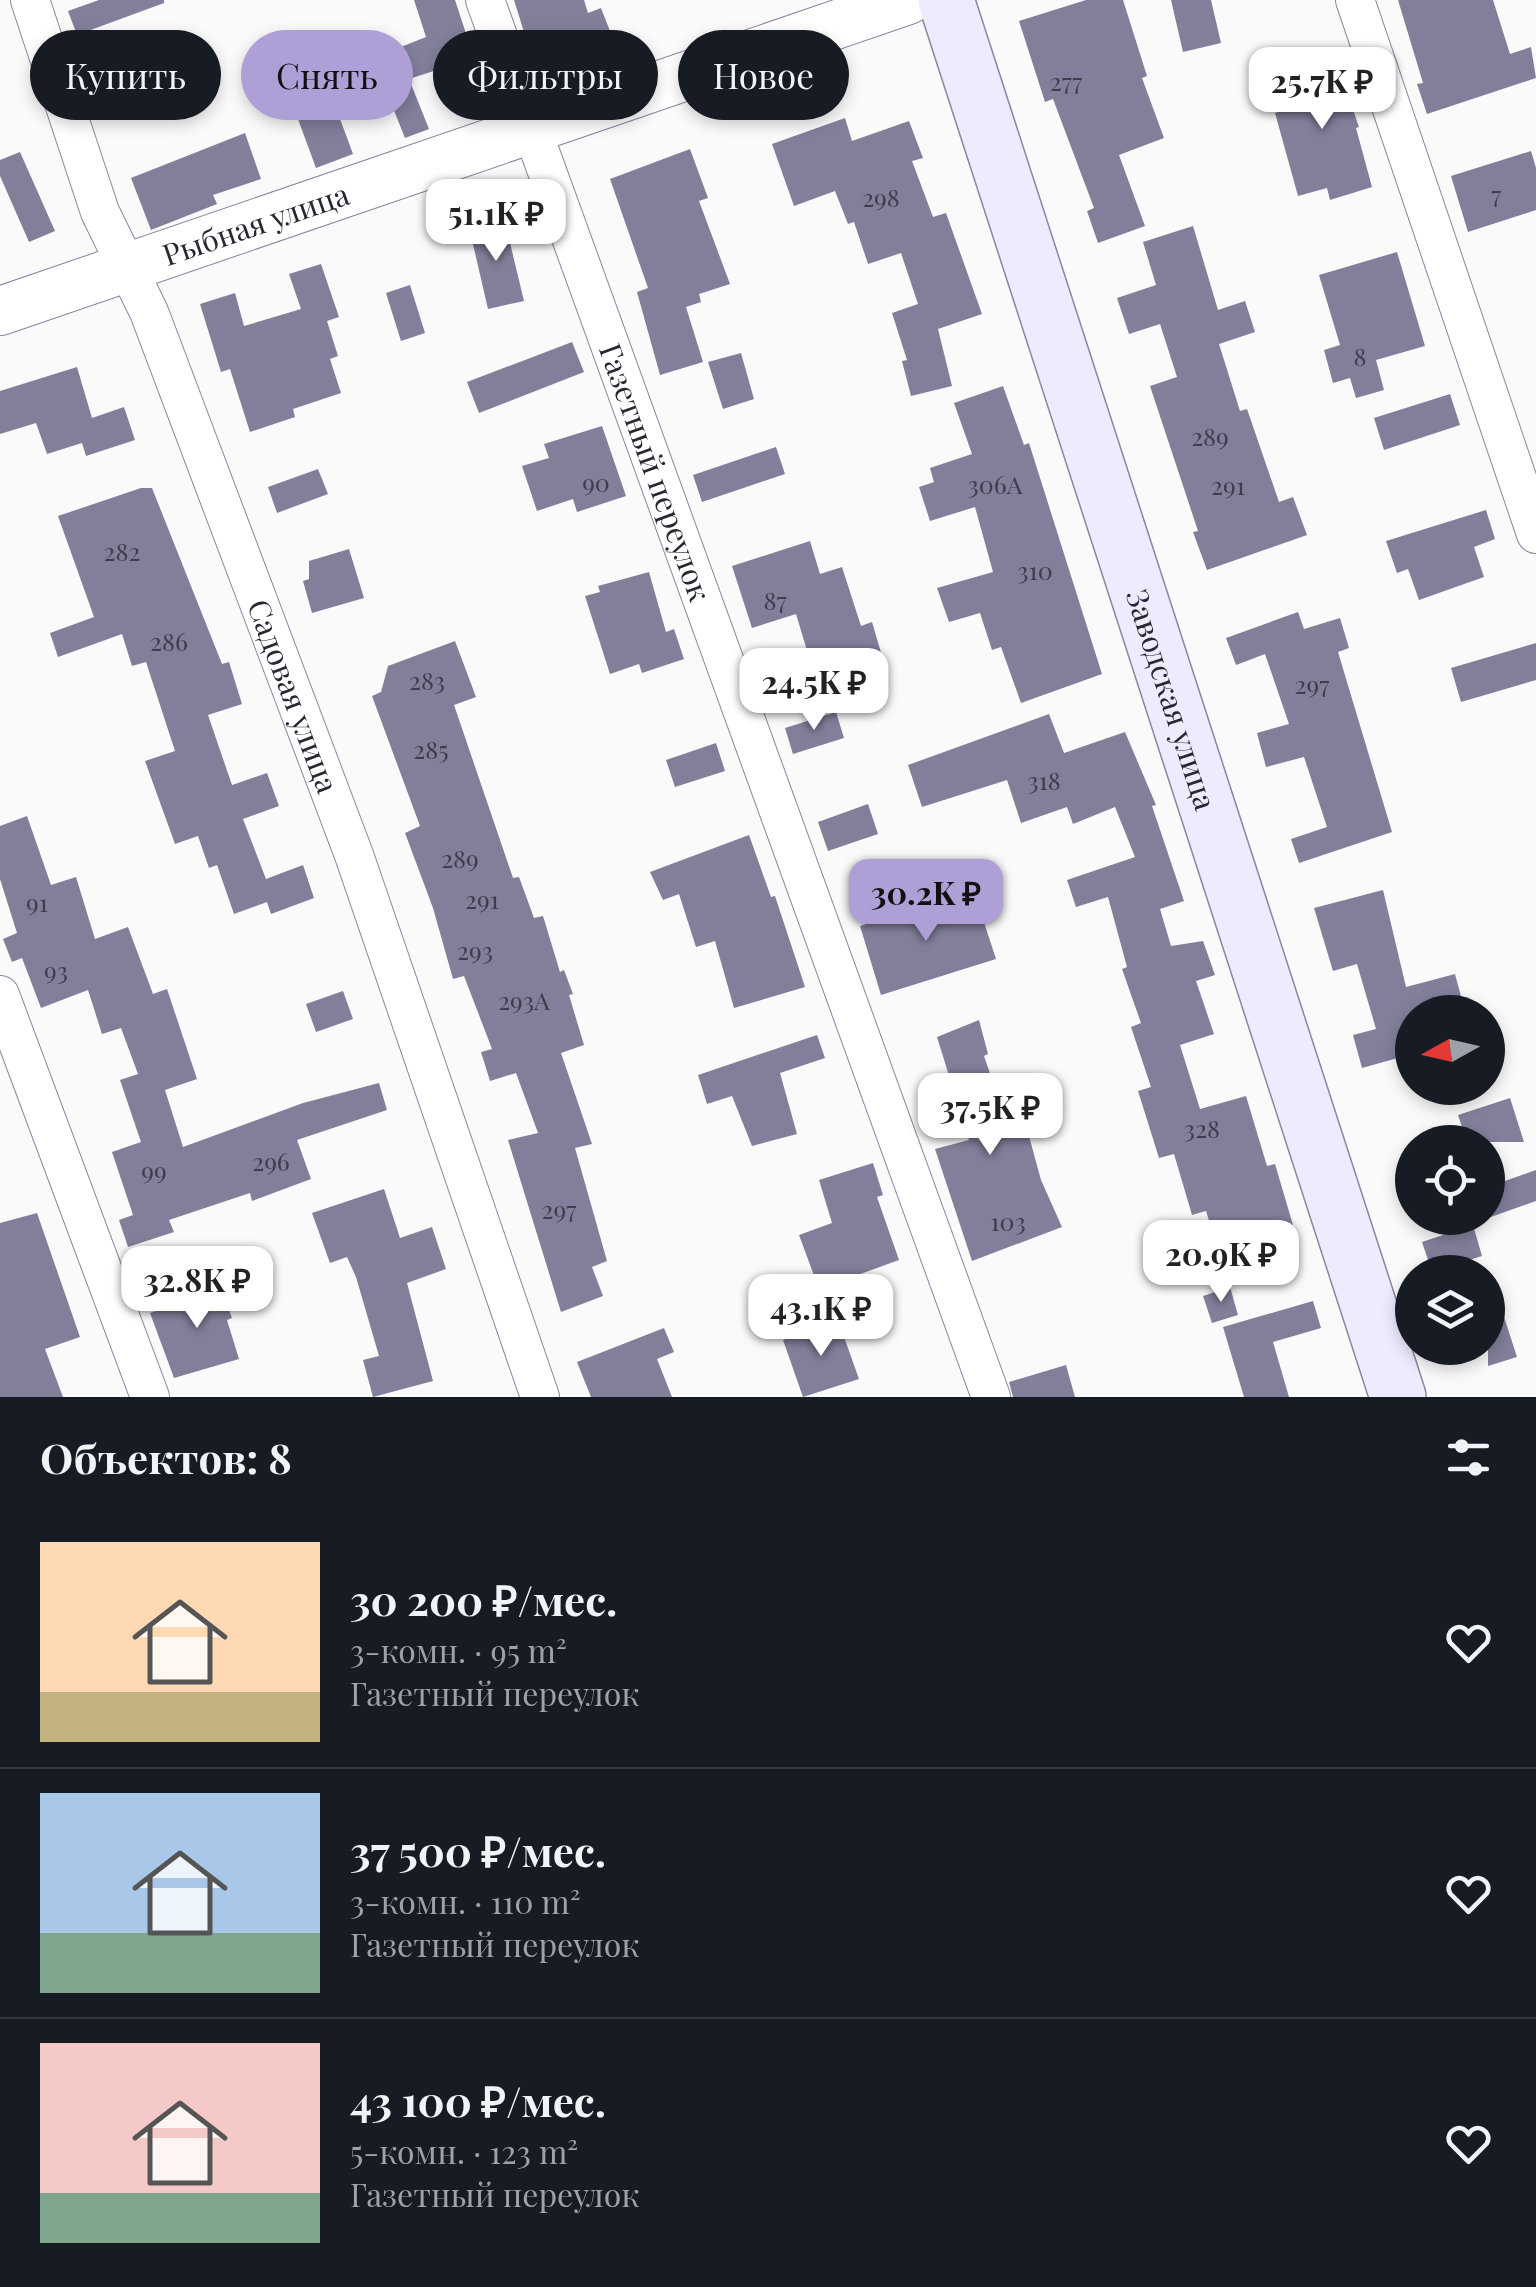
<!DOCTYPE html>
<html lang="ru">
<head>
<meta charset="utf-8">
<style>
  :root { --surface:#171b24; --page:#20242c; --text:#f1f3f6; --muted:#9ea1a6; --line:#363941; --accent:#ae9fd6 }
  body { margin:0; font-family:"Playfair Display",serif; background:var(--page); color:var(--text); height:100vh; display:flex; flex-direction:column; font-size:38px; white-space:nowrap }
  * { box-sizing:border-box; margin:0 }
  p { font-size:32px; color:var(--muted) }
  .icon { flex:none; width:55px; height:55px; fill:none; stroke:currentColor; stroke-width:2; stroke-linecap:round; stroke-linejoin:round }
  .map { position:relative; height:1397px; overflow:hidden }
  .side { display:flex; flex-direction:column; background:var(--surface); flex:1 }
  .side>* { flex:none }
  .top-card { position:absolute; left:30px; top:30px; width:1000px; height:90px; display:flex; gap:20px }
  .needle { width:65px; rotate:262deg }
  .fabs { position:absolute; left:1395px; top:995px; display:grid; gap:20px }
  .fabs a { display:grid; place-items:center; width:110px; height:110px; border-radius:50%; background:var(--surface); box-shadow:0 5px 15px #0003; font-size:50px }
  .price { position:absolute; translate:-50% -85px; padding:0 22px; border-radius:20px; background:#fff; color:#222; font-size:32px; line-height:65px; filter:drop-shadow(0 2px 5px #0008) }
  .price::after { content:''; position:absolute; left:50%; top:60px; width:30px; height:22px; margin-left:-15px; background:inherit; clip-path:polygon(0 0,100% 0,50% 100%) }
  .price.on { background:var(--accent); color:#111 }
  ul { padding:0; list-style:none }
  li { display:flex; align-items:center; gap:30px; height:250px; padding:0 40px }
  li+li { border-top:2px solid var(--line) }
  li span { display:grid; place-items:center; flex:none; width:280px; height:200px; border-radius:0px; color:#555 }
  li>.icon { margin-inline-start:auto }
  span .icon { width:120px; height:120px; fill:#fffc; stroke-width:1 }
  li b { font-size:42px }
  h2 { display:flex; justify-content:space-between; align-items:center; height:120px; padding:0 40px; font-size:42px }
  .tag { padding:0 35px; border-radius:45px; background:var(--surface); box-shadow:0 5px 15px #0003; font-size:35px; line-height:90px }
  .tag.on { background:var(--accent); color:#111 }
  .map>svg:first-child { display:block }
</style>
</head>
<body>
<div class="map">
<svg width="1536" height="1397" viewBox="0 0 1536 1397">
  <rect width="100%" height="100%" fill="#fafafa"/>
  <!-- building -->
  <path fill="#827f9b" d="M99,0H164V3L77,35L68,11Z
    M414,0H455L474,58L409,79L429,129L405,138L373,58L426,37Z
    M514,0H584L588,13L601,8L621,59L543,93Z
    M1086,0H1123L1147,76L1142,78L1164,138L1119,155L1145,226L1098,243L1087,211L1094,208L1053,99L1045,102L1019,21Z
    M1171,0H1211L1221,43L1183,52Z
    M1398,0H1493L1510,54L1531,47L1536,78L1427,114L1417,84L1423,83Z
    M304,55L312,77L323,73L353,154L316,168L278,65Z
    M1335,58L1359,127L1356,128L1372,187L1330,200L1327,188L1298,196L1275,113L1289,108L1280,73Z
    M845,118L852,141L909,121L923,158L912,161L933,217L946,213L982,314L938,329L952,386L911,396L902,361L907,360L892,313L918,304L901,253L868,264L854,222L848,224L835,191L794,206L772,144Z
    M245,133L261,179L213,195L217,204L151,230L131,178Z
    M690,149L708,198L699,201L730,284L699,294L701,302L686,307L703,362L660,375L637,292L648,288L610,179Z
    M1531,151L1536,168V210L1468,232L1451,176Z
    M20,152L55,231L29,242L0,176V160Z
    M504,218L524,301L488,309L469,227Z
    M1193,226L1218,310L1245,301L1255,332L1219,344L1240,411L1247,409L1279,502L1293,497L1307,535L1207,570L1193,532L1198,531L1150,386L1177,377L1160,324L1129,334L1117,298L1156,285L1143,242Z
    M1397,252L1425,346L1376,360L1384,390L1356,398L1350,378L1333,383L1324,350L1340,345L1319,275Z
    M321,264L339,317L327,321L338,356L330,359L341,393L293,409L295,417L250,432L230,369L221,372L200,304L235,293L244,326L301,309L289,274Z
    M410,285L425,333L401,341L386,293Z
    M572,342L584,372L479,413L467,382Z
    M741,353L754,399L723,409L708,362Z
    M77,367L92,418L124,407L135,440L86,456L82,443L47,454L36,423L0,434V391Z
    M1003,386L1024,445L1029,443L1102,674L1021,703L1001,647L992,650L980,613L949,622L937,588L993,572L975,507L930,521L919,487L934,482L930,468L972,454L954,403Z
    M1450,394L1460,425L1384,450L1374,418Z
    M602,426L626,496L577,512L573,499L537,511L522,466L549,458L544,444Z
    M776,447L785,474L702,502L693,475Z
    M318,469L328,494L277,513L268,487Z
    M141,488H152L222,664L229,662L242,704L208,715L232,785L267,773L279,806L243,819L266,879L303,865L314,898L271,914L267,902L234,914L217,865L209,868L198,836L175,844L145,761L175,751L146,662L132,666L122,634L58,657L50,633L94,617L58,516Z
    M1486,510L1495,539L1474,547L1484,577L1419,600L1408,569L1397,573L1386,541Z
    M810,541L820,574L842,567L861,626L872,622L882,656L815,677L796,614L752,628L732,566Z
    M349,549L364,598L312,613L303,581L309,579V561Z
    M649,572L666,632L674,629L684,659L642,673L639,664L610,674L585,596L600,592L598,586Z
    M1298,612L1304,629L1340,618L1349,648L1338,652L1392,832L1299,863L1291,839L1327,827L1304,757L1266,767L1257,733L1289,724L1265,654L1236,665L1226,638Z
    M455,641L476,697L454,705L513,878L519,877L534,918L543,916L560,972L564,970L573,994L569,995L584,1045L561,1053L592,1144L575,1148L607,1261L592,1267L603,1296L561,1312L508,1140L538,1133L516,1073L490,1081L481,1052L492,1049L464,976L453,979L433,908L405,833L420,826L372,696L381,692L388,666Z
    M1536,643V680L1461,702L1451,668Z
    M836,712L844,738L793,754L785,728Z
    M1049,714L1064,753L1125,732L1156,805L1152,806L1184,901L1160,909L1171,946L1203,941L1215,975L1196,981L1214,1034L1180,1045L1200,1109L1246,1096L1267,1166L1275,1164L1293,1225L1218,1249L1206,1211L1192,1215L1174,1154L1159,1158L1138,1091L1151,1087L1131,1027L1141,1023L1122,969L1127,967L1108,897L1076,907L1067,880L1135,857L1115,807L1073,824L1067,807L1021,823L1007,780L922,807L908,765Z
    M716,743L725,771L675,787L666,760Z
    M868,804L878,834L828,851L818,822Z
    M27,816L51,885L76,877L95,939L128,927L153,994L167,989L197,1079L165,1090L183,1147L303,1103L379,1083L387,1110L297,1140L311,1179L252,1201L250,1193L169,1220L174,1232L128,1247L119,1220L133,1215L112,1152L141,1142L120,1080L138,1074L121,1028L102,1034L88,990L41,1008L22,958L12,962L3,939L17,933L0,879V826Z
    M749,835L771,897L775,896L805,987L734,1008L715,941L696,947L679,894L663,900L650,872Z
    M1383,890L1406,987L1455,974L1462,1000L1412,1012V1054L1362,1068L1353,1035L1376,1029L1357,964L1333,971L1314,908Z
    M943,899L947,910L977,901L996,959L881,995L860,926Z
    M343,991L353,1019L316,1032L306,1004Z
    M979,1020L988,1054L984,1056L1009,1129L1026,1125L1041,1180L1062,1227L972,1261L935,1149L969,1140L937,1037Z
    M817,1035L825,1058L780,1073L797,1134L752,1146L732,1096L707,1104L698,1075Z
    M1510,1098L1524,1142H1467L1458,1115Z
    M873,1163L883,1195L877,1197L899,1260L819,1289L799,1235L832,1223L819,1180Z
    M1536,1170V1201L1488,1218V1187Z
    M384,1189L400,1238L432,1227L446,1269L407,1283L433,1381L373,1397L363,1360L379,1356L356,1277L347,1257L330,1263L312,1213Z
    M37,1213L80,1337L45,1349L63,1397H0V1223Z
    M1473,1225L1482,1256L1432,1272L1422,1242Z
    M218,1279L232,1318L227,1320L239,1359L174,1378L150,1313L190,1299L187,1291Z
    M1488,1286H1494L1517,1357L1488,1366Z
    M1230,1287L1238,1315L1212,1323L1203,1296Z
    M1313,1301L1321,1328L1273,1342L1289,1397H1244L1223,1327Z
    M838,1320L859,1379L803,1397L783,1340Z
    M664,1328L674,1352L657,1359L672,1397H591L577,1362Z
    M1066,1365L1075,1397H1013L1009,1382Z"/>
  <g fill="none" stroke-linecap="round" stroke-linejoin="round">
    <!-- minor casing -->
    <g stroke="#8985a2" stroke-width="40">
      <g id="minor">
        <path id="s1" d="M30,0L100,212L149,312L354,855L540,1397"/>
        <path id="s2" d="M485,0L991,1397"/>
        <path d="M1355,0L1536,534"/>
        <path d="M0,995L150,1397"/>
      </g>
    </g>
    <!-- tertiary casing -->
    <g stroke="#8985a2" stroke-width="50">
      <g id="tertiary">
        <path id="s3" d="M0,311L908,0"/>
      </g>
    </g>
    <!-- secondary casing -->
    <g stroke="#8985a2" stroke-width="58">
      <g id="secondary">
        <path id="s4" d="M946,0L1398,1397"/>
      </g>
    </g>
    <!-- minor -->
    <use href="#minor" stroke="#fff" stroke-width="38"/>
    <!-- tertiary -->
    <use href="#tertiary" stroke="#fff" stroke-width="48"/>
    <!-- secondary -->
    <use href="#secondary" stroke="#eeebff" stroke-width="55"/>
  </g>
  <g text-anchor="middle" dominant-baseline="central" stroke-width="8" stroke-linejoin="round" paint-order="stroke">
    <!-- number labels -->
    <g font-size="25" fill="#3e3d4c">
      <text x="1066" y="80">277</text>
      <text x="1496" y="193">7</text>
      <text x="881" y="196">298</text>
      <text x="1360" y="355">8</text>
      <text x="1210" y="435">289</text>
      <text x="596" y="481">90</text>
      <text x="995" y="483">306А</text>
      <text x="1228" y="484">291</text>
      <text x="122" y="550">282</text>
      <text x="1035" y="569">310</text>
      <text x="775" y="599">87</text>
      <text x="169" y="640">286</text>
      <text x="427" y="679">283</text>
      <text x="1312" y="683">297</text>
      <text x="431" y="748">285</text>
      <text x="1044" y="779">318</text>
      <text x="460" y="857">289</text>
      <text x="482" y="898">291</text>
      <text x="37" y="901">91</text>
      <text x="475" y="949">293</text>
      <text x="56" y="969">93</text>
      <text x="524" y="999">293А</text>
      <text x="1202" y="1127">328</text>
      <text x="271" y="1160">296</text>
      <text x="154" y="1169">99</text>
      <text x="559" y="1208">297</text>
      <text x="1008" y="1220">103</text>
    </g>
    <!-- street labels -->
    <g font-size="30" fill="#282732" stroke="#fff">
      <text stroke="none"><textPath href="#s3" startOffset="270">Рыбная улица</textPath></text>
      <text stroke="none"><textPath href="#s2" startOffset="502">Газетный переулок</textPath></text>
      <text stroke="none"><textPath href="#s1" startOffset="745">Садовая улица</textPath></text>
      <text stroke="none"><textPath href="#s4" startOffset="735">Заводская улица</textPath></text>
    </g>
  </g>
</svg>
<div class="fabs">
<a><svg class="needle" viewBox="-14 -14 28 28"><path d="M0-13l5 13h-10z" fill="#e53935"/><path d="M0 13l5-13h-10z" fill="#9ea1a6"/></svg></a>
<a><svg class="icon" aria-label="locate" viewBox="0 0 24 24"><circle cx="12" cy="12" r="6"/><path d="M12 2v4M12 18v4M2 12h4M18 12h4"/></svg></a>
<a><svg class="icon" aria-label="layers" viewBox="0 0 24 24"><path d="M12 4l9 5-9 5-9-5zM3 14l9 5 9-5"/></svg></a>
</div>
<b class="price" style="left:1322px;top:132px">25.7K ₽</b>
<b class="price" style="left:496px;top:264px">51.1K ₽</b>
<b class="price" style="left:814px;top:733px">24.5K ₽</b>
<b class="price on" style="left:926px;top:944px">30.2K ₽</b>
<b class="price" style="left:990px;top:1158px">37.5K ₽</b>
<b class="price" style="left:1221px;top:1305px">20.9K ₽</b>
<b class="price" style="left:197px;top:1331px">32.8K ₽</b>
<b class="price" style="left:821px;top:1359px">43.1K ₽</b>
<div class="top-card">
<a class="tag">Купить</a>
<a class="tag on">Снять</a>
<a class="tag">Фильтры</a>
<a class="tag">Новое</a>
</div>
</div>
<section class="side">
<h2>Объектов: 8<svg class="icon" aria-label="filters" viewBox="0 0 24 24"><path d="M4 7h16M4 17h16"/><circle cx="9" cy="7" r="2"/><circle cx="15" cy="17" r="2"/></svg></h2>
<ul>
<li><span style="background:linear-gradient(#ffd9b3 75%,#c2b280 0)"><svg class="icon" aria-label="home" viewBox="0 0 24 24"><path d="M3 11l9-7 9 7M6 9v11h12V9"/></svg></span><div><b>30 200 ₽/мес.</b><p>3-комн. · 95 m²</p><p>Газетный переулок</p></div><svg class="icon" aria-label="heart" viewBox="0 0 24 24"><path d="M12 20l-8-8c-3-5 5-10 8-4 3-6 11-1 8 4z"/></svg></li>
<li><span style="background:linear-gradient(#a9c7e8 70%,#7fa58c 0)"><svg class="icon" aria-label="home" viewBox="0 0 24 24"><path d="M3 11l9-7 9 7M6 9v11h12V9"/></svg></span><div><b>37 500 ₽/мес.</b><p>3-комн. · 110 m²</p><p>Газетный переулок</p></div><svg class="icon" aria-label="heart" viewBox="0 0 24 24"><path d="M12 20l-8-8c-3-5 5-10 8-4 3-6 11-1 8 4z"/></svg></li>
<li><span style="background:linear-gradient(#f6c9c9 75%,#7fa58c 0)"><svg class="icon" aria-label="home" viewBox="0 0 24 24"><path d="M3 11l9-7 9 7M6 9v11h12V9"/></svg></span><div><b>43 100 ₽/мес.</b><p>5-комн. · 123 m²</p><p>Газетный переулок</p></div><svg class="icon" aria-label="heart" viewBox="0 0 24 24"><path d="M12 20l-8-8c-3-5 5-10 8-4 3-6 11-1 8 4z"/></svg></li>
</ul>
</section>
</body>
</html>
